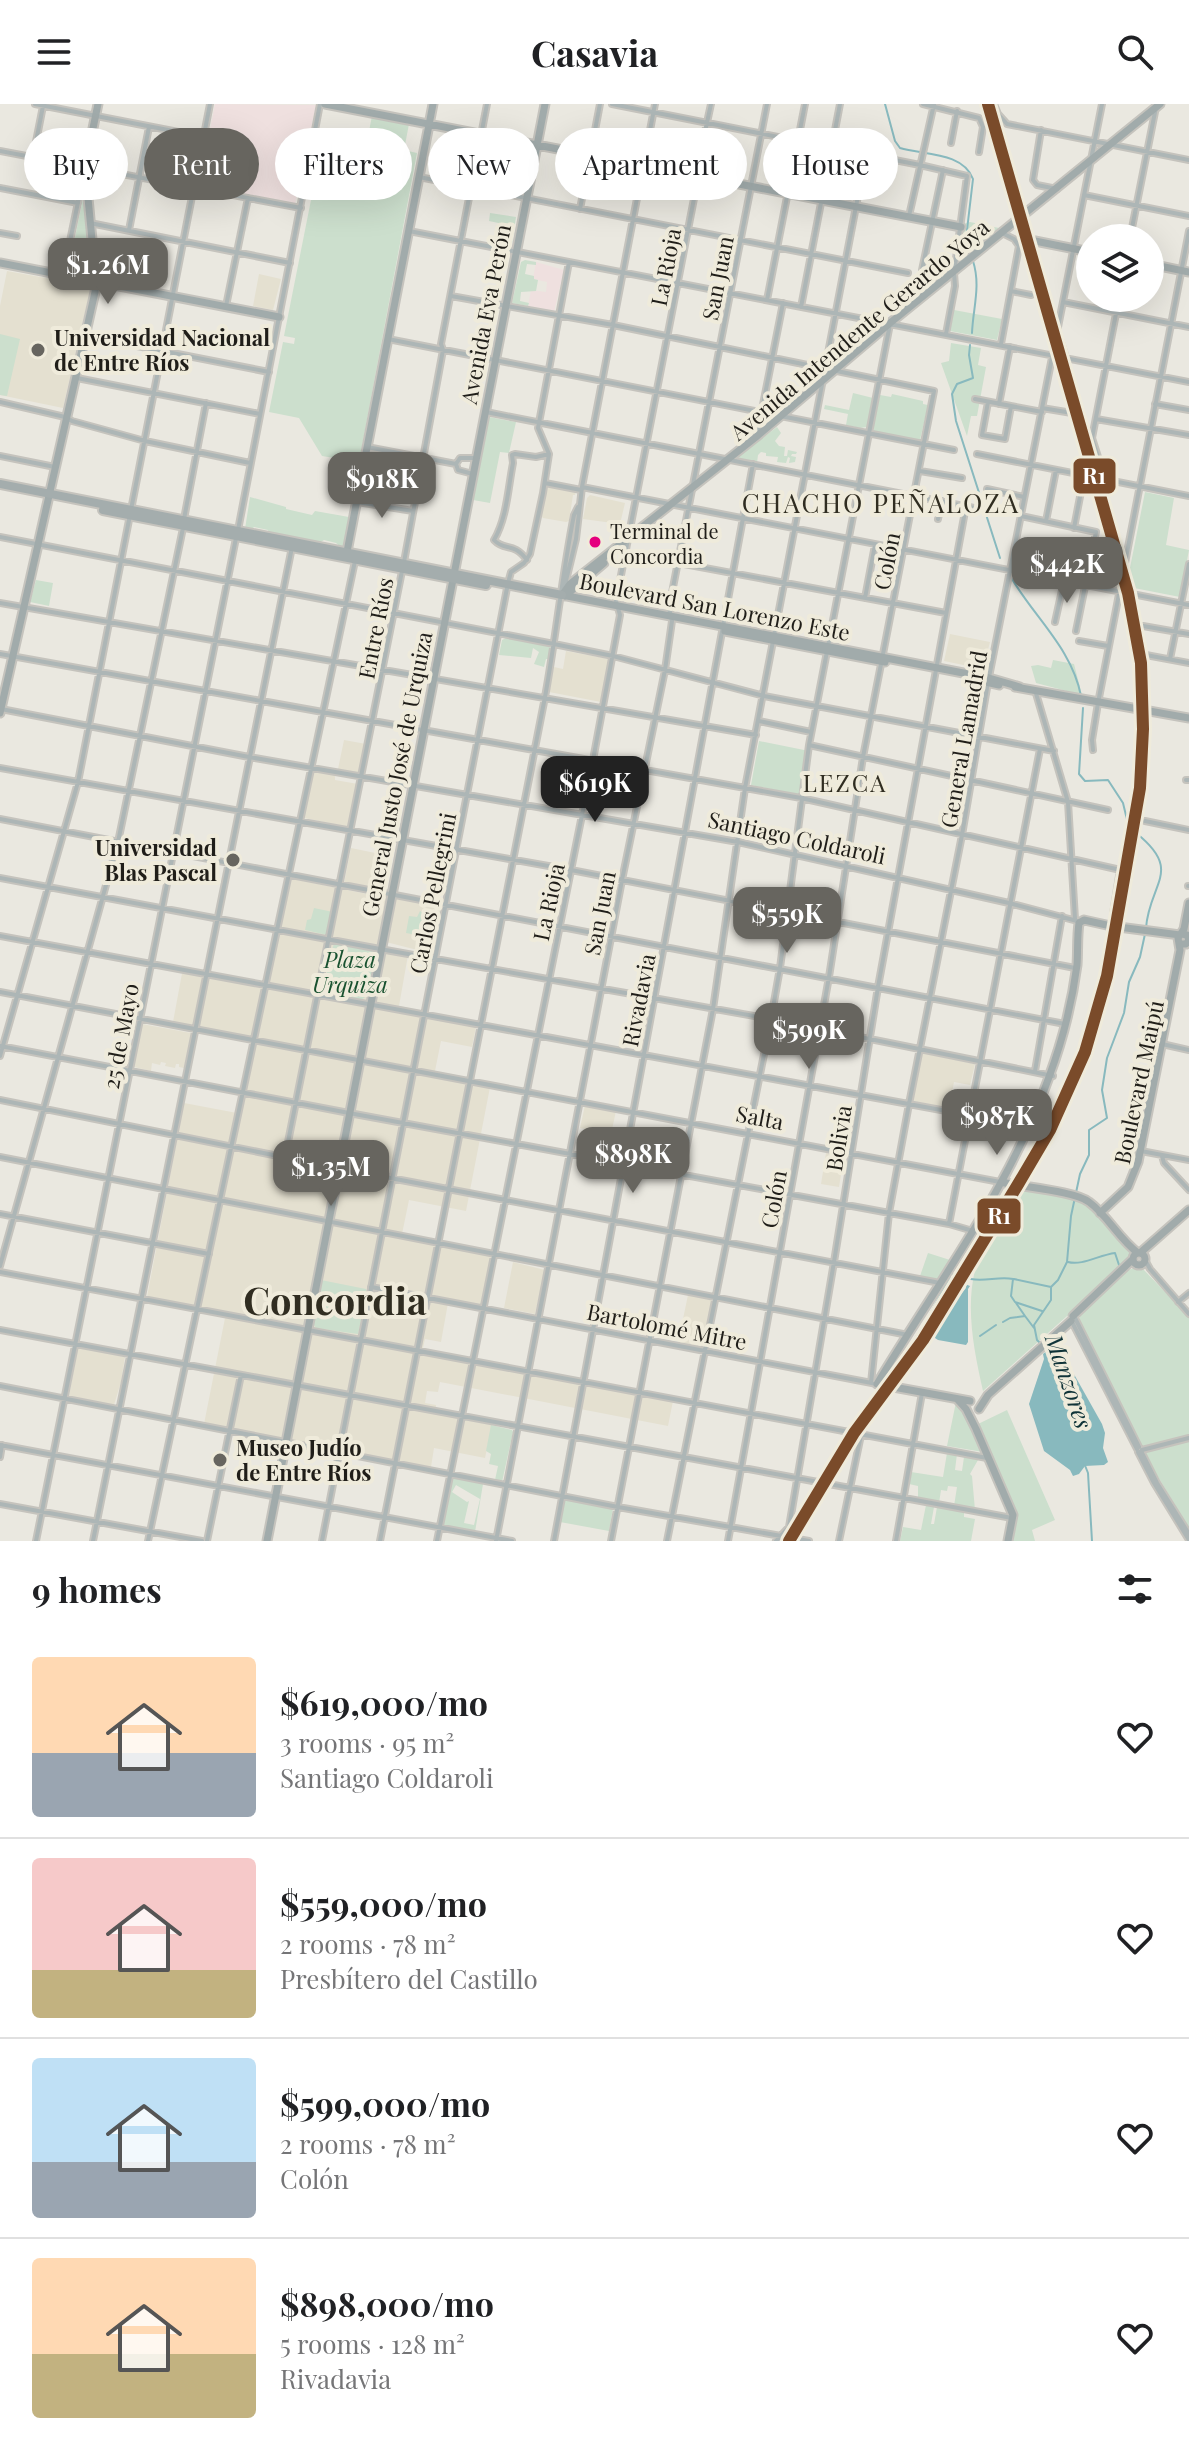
<!DOCTYPE html>
<html lang="en">
<head>
<meta charset="utf-8">
<style>
  :root { --surface:#fff; --page:#f6f6f6; --text:#202124; --muted:#757577; --line:#e0e0e0; --accent:#67655f }
  body { margin:0; font-family:"Playfair Display",serif; background:var(--page); color:var(--text); height:100vh; display:flex; flex-direction:column; font-size:30px; white-space:nowrap }
  * { box-sizing:border-box; margin:0 }
  p { font-size:26px; color:var(--muted) }
  .icon { flex:none; width:44px; height:44px; fill:none; stroke:currentColor; stroke-width:2; stroke-linecap:round; stroke-linejoin:round }
  .map { position:relative; height:1437px; overflow:hidden }
  .panel { display:flex; flex-direction:column; background:var(--surface); flex:1 }
  .panel>* { flex:none }
  .hud { position:absolute; left:24px; top:24px; width:1142px; height:72px; display:flex; gap:16px }
  .tools { position:absolute; left:1076px; top:120px; display:grid; gap:16px }
  .tools a { display:grid; place-items:center; width:88px; height:88px; border-radius:50%; background:var(--surface); box-shadow:0 8px 32px #0002; font-size:40px }
  .price { position:absolute; translate:-50% -68px; padding:0 18px; border-radius:16px; background:var(--accent); color:#fff; font-size:26px; line-height:52px; filter:drop-shadow(0 2px 4px #0008) }
  .price::after { content:''; position:absolute; left:50%; top:48px; width:24px; height:18px; margin-left:-12px; background:inherit; clip-path:polygon(0 0,100% 0,50% 100%) }
  .price.selected { background:#222; color:#fff }
  ul { padding:0; list-style:none }
  li { display:flex; align-items:center; gap:24px; height:200px; padding:0 32px }
  li+li { border-top:2px solid var(--line) }
  li span { display:grid; place-items:center; flex:none; width:224px; height:160px; border-radius:8px; color:#555 }
  li>.icon { margin-inline-start:auto }
  span .icon { width:96px; height:96px; fill:#fffc; stroke-width:1 }
  li b { font-size:34px }
  h2 { display:flex; justify-content:space-between; align-items:center; height:96px; padding:0 32px; font-size:34px }
  .tag { padding:0 28px; border-radius:36px; background:var(--surface); box-shadow:0 8px 32px #0002; font-size:28px; line-height:72px }
  .tag.selected { background:var(--accent); color:#fff }
  header { display:flex; justify-content:space-between; align-items:center; height:104px; padding:0 32px; background:var(--surface); font-size:36px; font-weight:700 }
  .map>svg:first-child { display:block }
</style>
</head>
<body>
<header><svg class="icon" aria-label="menu" viewBox="0 0 24 24"><path d="M4 6h16M4 12h16M4 18h16"/></svg>Casavia<svg class="icon" aria-label="search" viewBox="0 0 24 24"><circle cx="10" cy="10" r="6"/><path d="M15 15l6 6"/></svg></header>
<div class="map">
<svg width="1189" height="1437" viewBox="0 0 1189 1437">
  <rect width="100%" height="100%" fill="#eae8e0"/>
  <!-- built -->
  <path fill="#e4e0d0" d="M7,167L91,182L63,304L0,291V202Z
    M259,170L281,175L273,206L253,202Z
    M548,381L576,387L575,391H573L569,417L566,418L543,414L541,412Z
    M590,391L625,399L620,420L583,415L587,394Z
    M950,530L990,538L983,565L944,557Z
    M566,547L609,555L601,598L549,588L554,563L563,565Z
    M344,636L366,640L361,669L338,665Z
    M313,666L335,671V676L358,680L349,723L304,714Z
    M351,744L380,750L374,784L363,782V784L344,779Z
    M288,774L387,794L377,846L408,851L399,902L455,913L454,919L476,923L472,943L441,937L435,967L491,978L466,1107L409,1096L402,1130L493,1147L482,1205L448,1199L441,1238L425,1235L423,1244L673,1297L668,1322L440,1278L438,1288L427,1287L425,1299L436,1301V1310L492,1321L485,1354L434,1344L431,1363L204,1320L226,1209L147,1193L184,999L237,1009L251,934L173,918L183,864L268,880Z
    M395,794L444,804L433,850L386,838Z
    M142,920L191,929L184,964L179,963V960H176L175,964L165,962L166,959L161,958L160,961L152,959L151,967L134,963Z
    M922,949L975,960L970,981L954,978L949,1004L913,997Z
    M585,1001L616,1007L611,1030L580,1024Z
    M826,1049L844,1052L839,1083L821,1080Z
    M513,1158L545,1166L535,1210L504,1204Z
    M688,1191L712,1196L703,1244L678,1239Z
    M78,1243L125,1253L121,1278L114,1301L69,1292Z"/>
  <!-- industrial -->
  <path fill="#efe0df" d="M215,0L316,1L295,100L199,80Z
    M536,158L564,166L554,208L528,202L531,186L546,188L547,178L533,175Z"/>
  <!-- green -->
  <path fill="#ccdfcd" fill-rule="evenodd" d="M372,12L409,20L404,46L417,49L359,358L322,352L299,314L269,308L283,238L294,240L295,234L284,232L313,86C336,74 349,59 362,37H367Z
    M83,94L85,96L91,173L68,168Z
    M490,109L516,113L512,139L500,138L503,120L489,117Z
    M970,118L999,124L956,159L963,120Z
    M525,156L536,158V161L527,160L525,170L534,172V175L538,176L536,187L521,188L520,197L529,199L528,202L512,199L521,158Z
    M954,206L1002,215L997,236L950,227Z
    M0,230L20,235L7,292L0,291Z
    M951,239L981,244L978,261L986,263L977,312H971L967,332L941,259L949,257Z
    M853,289L873,294L867,323L860,324L846,321L848,310L824,305L825,301L849,306Z
    M892,290L923,297V300L928,301L920,336L874,327L873,323L880,291L891,293Z
    M489,313L516,318L509,349L500,348L490,399L473,396Z
    M777,323L781,329L775,337L779,342L785,343L784,352H787L788,346L797,348L796,350H792L791,352L796,353L795,358L789,359L790,354L788,353L786,359L777,358L778,353L766,352V349L761,348L758,351L757,359L739,355L738,352Z
    M1145,388L1174,394L1166,441L1189,446L1180,493L1134,484L1129,469Z
    M250,393L286,403V405L312,411L315,407L349,413L345,441L342,444L336,439L324,436L319,439L269,429L268,426L254,423L251,426L245,425Z
    M36,476L53,479L49,502L30,498Z
    M506,534L552,542L550,555H546L544,563L534,560L539,548L533,544L531,554L499,551L502,536Z
    M1053,556L1074,560L1082,591L1036,579L1031,562L1038,561L1051,564Z
    M759,637L809,647L800,691L751,681Z
    M314,804L333,808L327,831L305,826L307,816L311,815Z
    M430,806L440,808L435,831L425,829V824L422,832L406,829L409,812L417,813L420,807L428,812Z
    M334,839L370,845L376,851L368,891L361,896L329,891L323,884Z
    M1018,1084L1084,1097L1090,1102L1128,1144L1131,1149L1130,1156L983,1287C973,1242 963,1194 980,1150C990,1127 1005,1105 1018,1084Z
    M928,1149L950,1156L938,1175L920,1172Z
    M1138,1163L1143,1165L1189,1213V1424L1152,1363L1079,1218L1080,1211L1128,1166Z
    M321,1176L366,1185L367,1189L358,1230L316,1224L312,1218Z
    M956,1298L966,1309L983,1348L947,1342Z
    M1007,1306L1055,1416L1032,1426L1035,1437H1013L1017,1414L978,1320Z
    M491,1321L512,1326L513,1328L502,1378L495,1376L498,1362L489,1360L491,1350L486,1347Z
    M947,1349L957,1350L955,1366L962,1367L964,1353L978,1356L970,1370L972,1372L975,1406L954,1402L957,1383L948,1382L947,1387L941,1386L939,1399L918,1396V1382L909,1380L911,1368L943,1373Z
    M454,1374L483,1380L475,1428L444,1422L442,1419L451,1376ZM456,1381L480,1395L474,1421L464,1419L469,1397L467,1398L452,1388Z
    M567,1395L613,1404L609,1427L560,1418L564,1396Z
    M926,1401L934,1403L931,1420H934L937,1403L964,1408V1413L975,1415L971,1437H900L903,1423L921,1426Z"/>
  <!-- water -->
  <path fill="#88b9be" d="M965,1180L970,1182L968,1185V1238L966,1241L938,1236L935,1234L936,1229L953,1200L966,1184Z
    M1050,1244H1054L1066,1256L1102,1320L1105,1329L1103,1344L1108,1358L1104,1361L1085,1362L1079,1370L1073,1372L1070,1366L1044,1347L1029,1300L1044,1255L1043,1250Z"/>
  <g fill="none" stroke-linecap="round" stroke-linejoin="round">
    <!-- stream -->
    <path stroke="#88b9be" stroke-width="2" d="M885,0L895,37L900,44C924,51 963,48 973,75L967,126L968,146
      M972,229C973,204 981,182 973,157
      M970,241L969,251L973,274L957,280L952,290L956,317L1000,454
      M1012,475C1035,514 1072,545 1081,592
      M1083,604L1079,670L1085,677L1108,676L1123,699L1129,724
      M1136,729C1184,767 1149,779 1146,824
      M1068,1158C1082,1162 1099,1151 1115,1149L1119,1161
      M951,1170C959,1169 962,1173 971,1175C985,1178 999,1172 1013,1175L1011,1192L1015,1198L1042,1207
      M1014,1175L1051,1183
      M1016,1199L1025,1212
      M1003,1218L1010,1214L1025,1212L1034,1224
      M980,1232L996,1221
      M1040,1239L1037,1236L1034,1221L1051,1196V1183L1058,1176L1067,1158L1071,1112L1080,1070L1089,1051V1026L1107,1014L1102,986L1107,954L1124,909L1129,878L1140,853L1145,830
      M891,1271L925,1219L950,1174
      M852,1325L881,1284
      M1084,1359L1088,1369L1092,1437
      M821,1376L847,1332
      M792,1416L816,1382"/>
    <!-- street casing -->
    <g stroke="#c5c3bd" stroke-width="8">
      <path id="street" d="M35,0L204,33
        M612,0L920,61L967,72L954,169L955,182L946,230
        M923,0L979,14L983,23L979,48
        M994,0L998,10L1007,20L1189,56
        M1041,26L1033,76L1037,81L1057,85
        M703,37L711,0
        M951,39L957,7
        M0,47L301,104
        M33,53L43,2
        M419,73L908,169
        M0,84L78,99
        M1084,91L1189,112
        M580,105L600,0
        M909,112L934,0
        M90,119L290,159
        M129,126L149,23
        M409,127L1189,278
        M0,129L17,132
        M1130,134L1156,3
        M63,171L83,74
        M1011,187L1031,191
        M925,189L922,166L943,66
        M451,192L613,221L934,287L863,653L829,873L728,1437
        M767,196L805,0
        M1063,198L1189,223
        M226,202L248,94
        M801,203L840,0
        M1058,229L1066,254
        M86,232L269,268
        M388,235L954,346
        M1001,240L1019,142L1014,135L1002,129
        M77,274L260,310
        M975,295L1042,308
        M0,298L65,313L72,317L145,337L250,359
        M988,298L982,331L1005,335L1011,302
        M999,300L1010,243
        M1155,300L1189,306
        M1042,304L1072,309
        M486,308L974,404
        M1096,315L1189,331
        M757,331L783,199
        M367,343L456,360
        M977,350L1189,392
        M0,352L55,363
        M920,367L962,374
        M473,370L458,366L456,360L460,354H475
        M1105,375L1092,334L1119,194
        M545,379L581,386
        M582,383L1189,501
        M987,385L1024,393
        M357,398L413,407
        M1021,412L1096,428L1076,527
        M184,415L206,299
        M938,415L942,397
        M1046,417L1056,366
        M1074,424L1084,372
        M238,426L320,0
        M0,433L554,540L613,552L764,592L1054,647
        M625,449L946,509
        M527,456C513,437 505,448 494,436C507,414 508,384 513,359L512,351L515,350L536,353L549,350
        M404,458L443,246L441,240L487,0
        M564,485L576,435L582,383L655,0
        M865,494L875,441
        M0,499L756,631
        M1055,518L1064,477
        M1143,522L1189,530
        M1079,537L1108,542
        M0,550L801,694L1125,767
        M1146,551L1189,559
        M1170,555L1189,460
        M1035,586L1068,698L1075,815
        M1,605L249,653L738,738L1009,799L1081,818
        M759,617L811,628
        M809,641L1108,706
        M1093,646L1092,636L1098,599L1189,127
        M0,664L571,766L1075,864
        M1186,676H1189
        M0,715L1065,920
        M1145,717L1189,726
        M0,774L380,845L771,915L1053,972
        M1188,782H1189
        M1113,810L1120,766
        M0,832L968,1011L1032,1025
        M0,888L1000,1078
        M1162,940L1189,946
        M0,942L349,1009L949,1120L973,1127
        M0,952L78,678L210,0
        M1035,967L1062,812
        M0,996L338,1064L940,1179
        M1141,1047L1189,1056
        M1162,1052L1164,1059L1189,1086
        M0,1053L908,1231
        M285,1053L402,467
        M0,1110L209,1150
        M949,1120L1040,645
        M1145,1156L1150,1165L1189,1210
        M0,1162L118,738L183,424
        M0,1168L987,1354
        M371,1183L877,1280
        M1178,1198L1189,1189
        M1075,1214L1139,1343
        M1072,1218L1137,1345
        M0,1226L1012,1414
        M871,1279L889,1109L909,1000L962,731L988,578L1102,0
        M0,1282L618,1403L809,1437
        M0,1341L512,1437
        M1142,1346L1189,1334
        M1141,1347L1157,1379L1189,1430
        M1138,1348L1154,1379L1189,1436
        M0,1353L2,1341
        M0,1400L202,1437
        M36,1437L236,434
        M93,1437L292,443
        M148,1437L355,457
        M207,1437L241,1271
        M322,1437L508,479L511,468L524,459L530,450L543,389L549,350L538,324L569,158
        M380,1437L545,593C556,533 562,471 574,411L578,403
        M437,1437L593,656L620,511L616,497L698,74
        M496,1437L622,776L665,566L672,517L669,504L767,0
        M554,1437L753,360
        M611,1437L713,905L745,684L866,50
        M667,1437L771,915L780,864L809,641L890,220
        M776,1437L789,1423L834,1158L878,883L966,402
        M839,1437L861,1331
        M896,1437L922,1289"/>
    </g>
    <!-- secondary casing -->
    <g stroke="#c5c3bd" stroke-width="11">
      <path id="secondary" d="M325,0L961,123
        M1035,137L1090,148
        M0,159L279,213
        M1150,160L1189,168
        M346,453L433,0
        M565,492L604,459
        M725,527L885,558
        M972,575L999,581
        M1015,583L1189,614
        M1020,583L989,574L562,491L570,480L756,333L890,219L1160,0
        M0,609L95,188L96,177L85,63L98,0
        M1181,840H1186L1189,836L1187,831L1182,830
        M1001,1078C1021,1083 1075,1087 1089,1098C1108,1112 1119,1135 1138,1149
        M1100,1109L1128,1083L1138,1058L1180,846L1178,834L1184,825L1189,799
        M1133 1155a6 6 0 1 1 12 0a6 6 0 1 1-12 0Z
        M1140,1149L1189,1106
        M1073,1212L1133,1155
        M957,1295L966,1305L976,1325L1013,1411L1008,1437
        M970,1297L877,1280C937,1180 1010,1084 1049,973C1062,938 1072,899 1077,861C1078,847 1077,833 1079,819L1084,816L1111,822L1180,831
        M979,1305L988,1291L1071,1217
        M267,1437L545,0"/>
    </g>
    <!-- primary casing -->
    <g stroke="#c5c3bd" stroke-width="12">
      <path id="primary" d="M0,380L562,491
        M103,406L486,481"/>
    </g>
    <!-- street -->
    <use href="#street" stroke="#adb6b6" stroke-width="4"/>
    <!-- secondary -->
    <use href="#secondary" stroke="#a1abab" stroke-width="7"/>
    <!-- primary -->
    <use href="#primary" stroke="#a4adad" stroke-width="8"/>
    <!-- rail-1 casing -->
    <g stroke="#efebdb" stroke-width="18">
      <path id="rail-1" d="M789,1437L854,1329L923,1236L1017,1082L1050,1026L1085,948L1107,872L1140,684L1143,625L1141,559L1128,489L988,0"/>
    </g>
    <!-- rail-1 -->
    <use href="#rail-1" stroke="#7a4b2a" stroke-width="12"/>
  </g>
  <!-- markers -->
  <g fill="#67655f" stroke="#efebdb" stroke-width="3">
    <circle cx="38" cy="246" r="8"/>
    <circle cx="233" cy="756" r="8"/>
    <circle cx="220" cy="1356" r="8"/>
  </g>
  <circle fill="#e5007d" stroke="#efebdb" stroke-width="3" cx="595" cy="438" r="7"/>
  <g text-anchor="middle" dominant-baseline="central" stroke-width="8" stroke-linejoin="round" paint-order="stroke">
    <!-- bus labels -->
    <g font-size="20" fill="#201e19" stroke="#efebdb" text-anchor="start">
      <text x="610" y="426">Terminal de<tspan x="610" dy="25">Concordia</tspan></text>
    </g>
    <!-- street labels -->
    <g font-size="22" fill="#201e19" stroke="#efebdb">
      <text transform="translate(665 163) rotate(-79)">La Rioja</text>
      <text transform="translate(717 174) rotate(-79)">San Juan</text>
      <text transform="translate(485 210) rotate(-79)">Avenida Eva Perón</text>
      <text transform="translate(859 225) rotate(-40)">Avenida Intendente Gerardo Yoya</text>
      <text transform="translate(886 457) rotate(-79)">Colón</text>
      <text transform="translate(715 502) rotate(11)">Boulevard San Lorenzo Este</text>
      <text transform="translate(375 524) rotate(-79)">Entre Ríos</text>
      <text transform="translate(963 635) rotate(-80)">General Lamadrid</text>
      <text transform="translate(396 670) rotate(-79)">General Justo José de Urquiza</text>
      <text transform="translate(797 733) rotate(12)">Santiago Coldaroli</text>
      <text transform="translate(432 789) rotate(-79)">Carlos Pellegrini</text>
      <text transform="translate(548 798) rotate(-78)">La Rioja</text>
      <text transform="translate(599 809) rotate(-79)">San Juan</text>
      <text transform="translate(638 896) rotate(-79)">Rivadavia</text>
      <text transform="translate(120 932) rotate(-79)">25 de Mayo</text>
      <text transform="translate(1138 978) rotate(-78)">Boulevard Maipú</text>
      <text transform="translate(760 1013) rotate(11)">Salta</text>
      <text transform="translate(838 1034) rotate(-81)">Bolivia</text>
      <text transform="translate(773 1095) rotate(-80)">Colón</text>
      <text transform="translate(667 1222) rotate(11)">Bartolomé Mitre</text>
    </g>
    <!-- poi labels -->
    <g font-size="22" font-weight="bold" fill="#201e19" stroke="#efebdb" text-anchor="start">
      <text x="54" y="233">Universidad Nacional<tspan x="54" dy="25">de Entre Ríos</tspan></text>
      <text x="217" y="743" text-anchor="end">Universidad<tspan x="217" dy="25">Blas Pascal</tspan></text>
      <text x="236" y="1343">Museo Judío<tspan x="236" dy="25">de Entre Ríos</tspan></text>
    </g>
    <!-- park labels -->
    <g font-size="22" font-style="italic" fill="#18512f" stroke="#efebdb">
      <text x="350" y="855">Plaza<tspan x="350" dy="25">Urquiza</tspan></text>
    </g>
    <!-- neighbourhood labels -->
    <g font-size="24" letter-spacing="2" fill="#302d21" stroke="#efebdb">
      <text x="845" y="678">LEZCA</text>
    </g>
    <!-- water labels -->
    <g font-size="24" font-style="italic" fill="#0f3338" stroke="#efebdb">
      <text transform="translate(1070 1277) rotate(71)">Manzores</text>
    </g>
    <!-- quarter labels -->
    <g font-size="26" letter-spacing="2" fill="#302d21" stroke="#efebdb">
      <text x="881" y="398">CHACHO PEÑALOZA</text>
    </g>
    <!-- town labels -->
    <g font-size="38" font-weight="bold" fill="#302d21" stroke="#efebdb">
      <text x="335" y="1195">Concordia</text>
    </g>
  </g>
  <g stroke="#efebdb" stroke-width="3">
    <rect x="1072" y="353" width="45" height="38" rx="8" fill="#7a4b2a"/>
    <rect x="976" y="1093" width="46" height="38" rx="8" fill="#7a4b2a"/>
  </g>
  <g font-size="22" text-anchor="middle" font-weight="bold" fill="#fff">
    <text x="1094" y="380">R1</text>
    <text x="999" y="1120">R1</text>
  </g>
</svg>
<div class="tools">
<a><svg class="icon" aria-label="layers" viewBox="0 0 24 24"><path d="M12 4l9 5-9 5-9-5zM3 14l9 5 9-5"/></svg></a>
</div>
<b class="price" style="left:108px;top:202px">$1.26M</b>
<b class="price" style="left:382px;top:416px">$918K</b>
<b class="price" style="left:1067px;top:501px">$442K</b>
<b class="price selected" style="left:595px;top:720px">$619K</b>
<b class="price" style="left:787px;top:851px">$559K</b>
<b class="price" style="left:809px;top:967px">$599K</b>
<b class="price" style="left:997px;top:1053px">$987K</b>
<b class="price" style="left:633px;top:1091px">$898K</b>
<b class="price" style="left:331px;top:1104px">$1.35M</b>
<div class="hud">
<a class="tag">Buy</a>
<a class="tag selected">Rent</a>
<a class="tag">Filters</a>
<a class="tag">New</a>
<a class="tag">Apartment</a>
<a class="tag">House</a>
</div>
</div>
<section class="panel">
<h2>9 homes<svg class="icon" aria-label="filters" viewBox="0 0 24 24"><path d="M4 7h16M4 17h16"/><circle cx="9" cy="7" r="2"/><circle cx="15" cy="17" r="2"/></svg></h2>
<ul>
<li><span style="background:linear-gradient(#ffd9b3 60%,#9aa5b1 0)"><svg class="icon" aria-label="home" viewBox="0 0 24 24"><path d="M3 11l9-7 9 7M6 9v11h12V9"/></svg></span><div><b>$619,000/mo</b><p>3 rooms · 95 m²</p><p>Santiago Coldaroli</p></div><svg class="icon" aria-label="heart" viewBox="0 0 24 24"><path d="M12 20l-8-8c-3-5 5-10 8-4 3-6 11-1 8 4z"/></svg></li>
<li><span style="background:linear-gradient(#f6c9c9 70%,#c2b280 0)"><svg class="icon" aria-label="home" viewBox="0 0 24 24"><path d="M3 11l9-7 9 7M6 9v11h12V9"/></svg></span><div><b>$559,000/mo</b><p>2 rooms · 78 m²</p><p>Presbítero del Castillo</p></div><svg class="icon" aria-label="heart" viewBox="0 0 24 24"><path d="M12 20l-8-8c-3-5 5-10 8-4 3-6 11-1 8 4z"/></svg></li>
<li><span style="background:linear-gradient(#bfe0f5 65%,#9aa5b1 0)"><svg class="icon" aria-label="home" viewBox="0 0 24 24"><path d="M3 11l9-7 9 7M6 9v11h12V9"/></svg></span><div><b>$599,000/mo</b><p>2 rooms · 78 m²</p><p>Colón</p></div><svg class="icon" aria-label="heart" viewBox="0 0 24 24"><path d="M12 20l-8-8c-3-5 5-10 8-4 3-6 11-1 8 4z"/></svg></li>
<li><span style="background:linear-gradient(#ffd9b3 60%,#c2b280 0)"><svg class="icon" aria-label="home" viewBox="0 0 24 24"><path d="M3 11l9-7 9 7M6 9v11h12V9"/></svg></span><div><b>$898,000/mo</b><p>5 rooms · 128 m²</p><p>Rivadavia</p></div><svg class="icon" aria-label="heart" viewBox="0 0 24 24"><path d="M12 20l-8-8c-3-5 5-10 8-4 3-6 11-1 8 4z"/></svg></li>
</ul>
</section>
</body>
</html>
